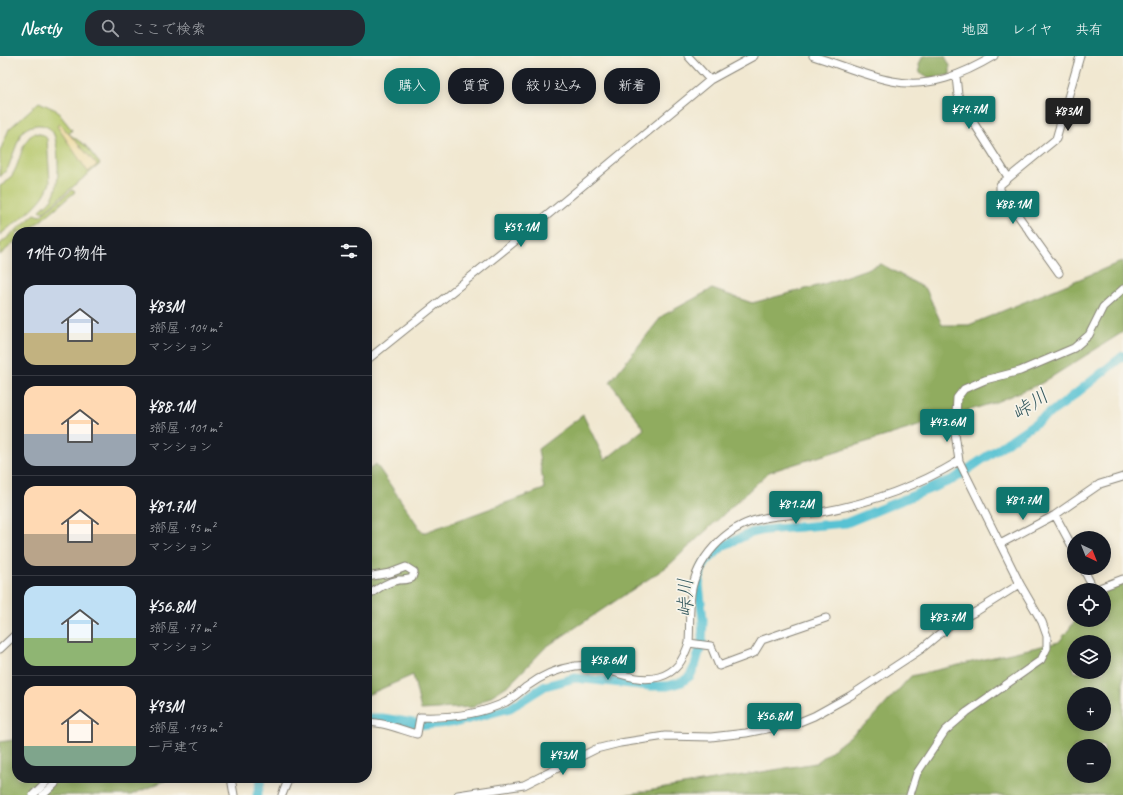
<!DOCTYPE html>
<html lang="ja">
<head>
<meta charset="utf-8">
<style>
  :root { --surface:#171b24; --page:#242831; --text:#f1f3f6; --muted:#9ea1a6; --line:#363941; --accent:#0f766e }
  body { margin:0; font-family:Caveat,"Klee One",sans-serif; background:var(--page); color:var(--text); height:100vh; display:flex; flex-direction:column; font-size:15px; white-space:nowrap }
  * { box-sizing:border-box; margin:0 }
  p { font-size:13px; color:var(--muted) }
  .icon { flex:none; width:22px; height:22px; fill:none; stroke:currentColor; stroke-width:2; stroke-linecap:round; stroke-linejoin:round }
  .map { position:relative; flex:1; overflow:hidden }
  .panel { position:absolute; left:12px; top:171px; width:360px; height:556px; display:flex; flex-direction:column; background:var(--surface); border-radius:16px; box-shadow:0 2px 10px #0003 }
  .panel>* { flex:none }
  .top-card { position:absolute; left:384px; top:12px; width:380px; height:36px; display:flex; gap:8px }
  .needle { width:26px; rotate:137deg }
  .fabs { position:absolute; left:1067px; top:475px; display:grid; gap:8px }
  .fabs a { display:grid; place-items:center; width:44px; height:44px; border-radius:50%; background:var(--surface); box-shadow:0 2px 10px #0003; font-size:20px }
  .price { position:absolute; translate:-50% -34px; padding:0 9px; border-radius:4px; background:var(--accent); color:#fff; font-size:13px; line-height:26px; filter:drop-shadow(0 1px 2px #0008) }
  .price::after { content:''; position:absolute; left:50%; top:24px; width:12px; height:9px; margin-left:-6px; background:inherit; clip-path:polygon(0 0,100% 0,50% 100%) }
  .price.active { background:#222; color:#fff }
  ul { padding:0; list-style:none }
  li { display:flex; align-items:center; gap:12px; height:100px; padding:0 12px }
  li+li { border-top:1px solid var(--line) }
  li span { display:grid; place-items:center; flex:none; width:112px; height:80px; border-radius:12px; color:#555 }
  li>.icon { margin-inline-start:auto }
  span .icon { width:48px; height:48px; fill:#fffc; stroke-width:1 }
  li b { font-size:17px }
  h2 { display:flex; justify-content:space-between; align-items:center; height:48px; padding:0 12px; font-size:17px }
  .chip { padding:0 14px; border-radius:16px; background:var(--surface); box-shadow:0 2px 10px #0003; font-size:14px; line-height:36px }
  .chip.active { background:var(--accent); color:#fff }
  header { display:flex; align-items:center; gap:24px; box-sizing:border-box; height:56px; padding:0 20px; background:var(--accent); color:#fff }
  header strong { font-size:19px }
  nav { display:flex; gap:22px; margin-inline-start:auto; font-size:14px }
  .search { width:280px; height:36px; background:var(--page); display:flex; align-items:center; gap:10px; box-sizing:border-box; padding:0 14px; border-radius:16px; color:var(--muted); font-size:15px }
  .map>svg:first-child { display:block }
</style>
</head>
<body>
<header>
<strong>Nestly</strong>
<div class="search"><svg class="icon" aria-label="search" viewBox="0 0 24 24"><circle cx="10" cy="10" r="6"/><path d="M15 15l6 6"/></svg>ここで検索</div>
<nav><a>地図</a><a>レイヤ</a><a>共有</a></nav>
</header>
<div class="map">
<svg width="1123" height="739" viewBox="0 0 1123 739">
  <rect width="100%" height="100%" fill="#f7f3e8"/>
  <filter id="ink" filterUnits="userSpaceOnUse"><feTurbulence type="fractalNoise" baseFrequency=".025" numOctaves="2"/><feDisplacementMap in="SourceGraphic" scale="8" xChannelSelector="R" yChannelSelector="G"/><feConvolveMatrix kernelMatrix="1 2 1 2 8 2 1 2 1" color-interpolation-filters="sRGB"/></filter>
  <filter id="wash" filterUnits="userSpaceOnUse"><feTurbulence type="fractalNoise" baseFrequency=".012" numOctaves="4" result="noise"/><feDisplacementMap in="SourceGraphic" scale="16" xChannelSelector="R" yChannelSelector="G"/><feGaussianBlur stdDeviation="0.9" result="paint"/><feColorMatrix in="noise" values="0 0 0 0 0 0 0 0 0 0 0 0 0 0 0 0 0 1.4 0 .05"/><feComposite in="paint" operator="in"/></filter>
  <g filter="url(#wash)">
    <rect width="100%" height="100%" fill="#f1e8d1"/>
    <!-- green -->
    <path fill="#b5c76b" stroke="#687244" d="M39,46L56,54L72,74L69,78L86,90L100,108L43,156L40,154C44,150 49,147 53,141C60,129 59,96 55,82C51,65 31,66 21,77L8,112L0,121V95L9,73Z
      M35,77L44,79L47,83L50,126C44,149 17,164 0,179V130C24,118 16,86 35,77Z
      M72,134L75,136L27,176H17V184L0,199V188L35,158L40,160Z"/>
    <!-- forest -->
    <path fill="#90ac5f" stroke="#56643e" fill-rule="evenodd" d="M923,0H945L950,10V19L928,22L920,17L919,8Z
      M1123,205V276L1042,327L996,346L769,416L668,510L546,591L510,628L474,651L421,654L413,619L367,639V415L376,408L423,477L544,433L538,393L583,359L605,404L644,373L610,326L662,260L712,233L752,247L821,229L881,208L926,233L942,269H969Z
      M1123,527V739H623L816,707L872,663L911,620L1059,586L1076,564H1104V535ZM1074,586H1104V616H1074ZM1074,638H1104V668H1074ZM1074,690H1104V720H1074Z
      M17,678V722H171L131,739H0V686L13,684Z"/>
    <!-- sand -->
    <path fill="#eeda9e" stroke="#857b5d" d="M60,68L97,109L88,116L57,70Z"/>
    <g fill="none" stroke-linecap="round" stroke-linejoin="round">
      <!-- river -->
      <path stroke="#58c2d3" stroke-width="9" d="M367,662H382L426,669L458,666L510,652L545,630L575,622L650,630H668L682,626L690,620L695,610L702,586L703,564L699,529L701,514L706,506L723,490L751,477L765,474L846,467L954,423L1063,348L1123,300
        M257,739L262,722"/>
    </g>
  </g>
  <g filter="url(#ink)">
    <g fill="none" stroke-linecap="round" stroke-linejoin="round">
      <!-- minor casing -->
      <g stroke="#868276" stroke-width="9">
        <path id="minor" d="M688,0L710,24
          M813,0C839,8 866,20 892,25C929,33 964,18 994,0
          M956,20L958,39L963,50L1008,121
          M1059,217L1000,134V129L1056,83L1080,0
          M367,304L544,162L710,24L754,0
          M1055,459L1074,494
          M1000,488L1055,459L1100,428L1123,421
          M1083,512L1094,534L1123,523
          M367,521L390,517L406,511L414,516L412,522C407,524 404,524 399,524C387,526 376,533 367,541
          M689,587C690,571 689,554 691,538C696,503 725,471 760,463C780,458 801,459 821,456C870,447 916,431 959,405
          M0,593L17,577
          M367,667C379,664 404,675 417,678L420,661C450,662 479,659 506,646C513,642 520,636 526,631C542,619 556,613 575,610C605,606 629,629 659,621C677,616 683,604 689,587L711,590L719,610L754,597L762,584L826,562
          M231,722L234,739
          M33,739L50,722
          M43,739L55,728L56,722
          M282,739L289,722
          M458,739L524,729L596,693L620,687L665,680L711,681L746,677L797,667L814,660L850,640L920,594L950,569L977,555L1020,528
          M910,739L917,717L945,675L967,656L1041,604L1047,592V580L1042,566L1020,528L959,405L955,377L957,342L964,333L985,324L1020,315L1074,292L1089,279L1103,251L1123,233"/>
      </g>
      <!-- minor -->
      <use href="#minor" stroke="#fff" stroke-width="7"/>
    </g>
  </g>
  <g text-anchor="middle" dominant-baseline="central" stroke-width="3.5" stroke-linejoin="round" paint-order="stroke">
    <!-- water labels -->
    <g font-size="20" font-style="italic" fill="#31565c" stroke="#f7f3e8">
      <text transform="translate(1030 349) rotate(-35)">峠川</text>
      <text transform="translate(685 542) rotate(-90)">峠川</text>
    </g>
  </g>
</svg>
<div class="fabs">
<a><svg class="needle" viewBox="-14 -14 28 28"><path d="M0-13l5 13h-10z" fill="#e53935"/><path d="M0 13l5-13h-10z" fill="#9ea1a6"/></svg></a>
<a><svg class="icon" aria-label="locate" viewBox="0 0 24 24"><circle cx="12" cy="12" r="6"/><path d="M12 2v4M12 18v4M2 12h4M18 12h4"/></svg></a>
<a><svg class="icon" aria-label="layers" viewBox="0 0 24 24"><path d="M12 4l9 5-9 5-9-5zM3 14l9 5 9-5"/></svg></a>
<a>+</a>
<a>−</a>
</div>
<b class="price" style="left:969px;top:74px">¥74.7M</b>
<b class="price active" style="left:1068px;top:76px">¥83M</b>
<b class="price" style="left:1013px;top:169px">¥88.1M</b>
<b class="price" style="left:521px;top:192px">¥59.1M</b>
<b class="price" style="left:947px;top:387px">¥43.6M</b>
<b class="price" style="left:1023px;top:465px">¥81.7M</b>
<b class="price" style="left:796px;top:469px">¥81.2M</b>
<b class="price" style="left:947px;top:582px">¥83.7M</b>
<b class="price" style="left:608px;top:625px">¥58.6M</b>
<b class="price" style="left:774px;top:681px">¥56.8M</b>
<b class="price" style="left:563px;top:720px">¥93M</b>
<div class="top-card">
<a class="chip active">購入</a>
<a class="chip">賃貸</a>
<a class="chip">絞り込み</a>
<a class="chip">新着</a>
</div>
<section class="panel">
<h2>11件の物件<svg class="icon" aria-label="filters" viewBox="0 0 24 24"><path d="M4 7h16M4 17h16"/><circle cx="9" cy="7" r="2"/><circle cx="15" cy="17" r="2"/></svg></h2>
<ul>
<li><span style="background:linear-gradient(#c9d6e8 60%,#c2b280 0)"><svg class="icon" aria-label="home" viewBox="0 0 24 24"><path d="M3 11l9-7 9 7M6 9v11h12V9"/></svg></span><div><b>¥83M</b><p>3部屋 · 104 m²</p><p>マンション</p></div></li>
<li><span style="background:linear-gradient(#ffd9b3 60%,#9aa5b1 0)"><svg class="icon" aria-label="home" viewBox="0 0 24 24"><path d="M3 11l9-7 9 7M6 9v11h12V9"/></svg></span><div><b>¥88.1M</b><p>3部屋 · 101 m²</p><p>マンション</p></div></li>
<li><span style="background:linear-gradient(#ffd9b3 60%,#b9a48a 0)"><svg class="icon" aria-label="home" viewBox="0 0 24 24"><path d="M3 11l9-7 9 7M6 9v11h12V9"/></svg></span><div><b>¥81.7M</b><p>3部屋 · 95 m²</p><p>マンション</p></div></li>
<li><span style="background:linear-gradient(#bfe0f5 65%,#8fb573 0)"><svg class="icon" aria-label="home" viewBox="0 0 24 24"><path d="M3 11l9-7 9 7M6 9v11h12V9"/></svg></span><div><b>¥56.8M</b><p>3部屋 · 77 m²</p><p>マンション</p></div></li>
<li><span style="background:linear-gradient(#ffd9b3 75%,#7fa58c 0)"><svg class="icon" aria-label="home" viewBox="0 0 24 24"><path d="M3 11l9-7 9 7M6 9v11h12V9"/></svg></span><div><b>¥93M</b><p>5部屋 · 143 m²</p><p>一戸建て</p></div></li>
</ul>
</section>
</div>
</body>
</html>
